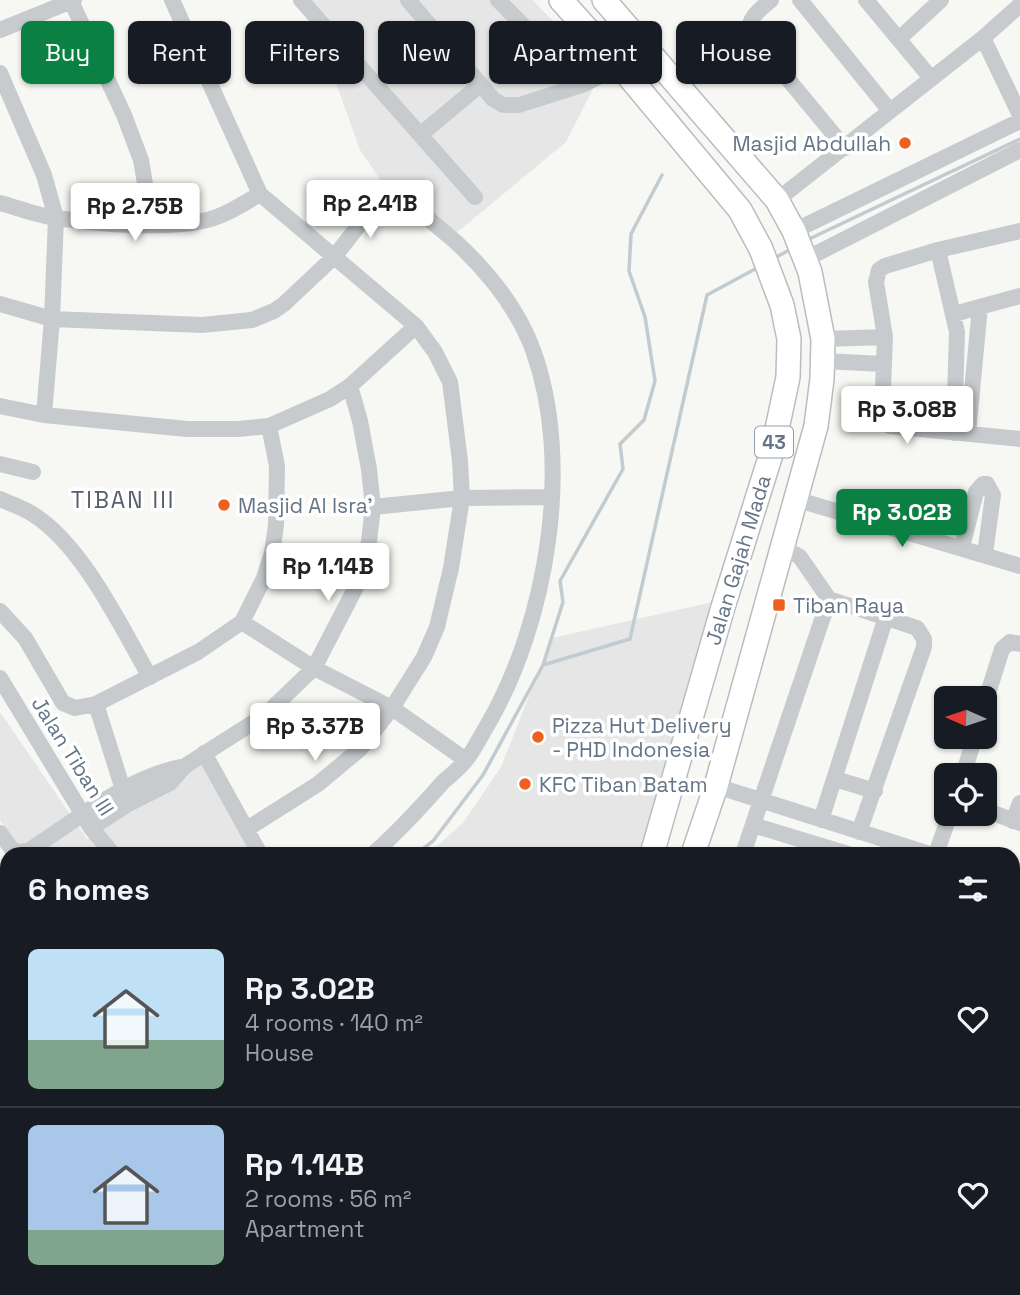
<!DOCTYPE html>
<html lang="en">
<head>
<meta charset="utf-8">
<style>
  :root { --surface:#171b24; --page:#242831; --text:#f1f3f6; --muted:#9ea1a6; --line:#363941; --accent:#0b8043 }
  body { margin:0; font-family:"Space Grotesk",sans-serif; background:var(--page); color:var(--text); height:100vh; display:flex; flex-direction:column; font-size:26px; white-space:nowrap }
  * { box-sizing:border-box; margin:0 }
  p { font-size:23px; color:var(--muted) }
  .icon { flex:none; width:38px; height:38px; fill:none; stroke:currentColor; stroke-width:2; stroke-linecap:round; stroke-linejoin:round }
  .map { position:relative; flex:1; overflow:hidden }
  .drawer { position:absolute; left:0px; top:847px; width:1020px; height:448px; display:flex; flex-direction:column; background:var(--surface); border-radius:21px 21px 0 0; box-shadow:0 2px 5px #0004 }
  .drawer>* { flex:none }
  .top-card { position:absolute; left:21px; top:21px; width:978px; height:63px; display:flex; gap:14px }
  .needle { width:46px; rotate:273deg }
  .fabs { position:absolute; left:934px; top:686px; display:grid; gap:14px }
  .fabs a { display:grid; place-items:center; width:63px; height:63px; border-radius:10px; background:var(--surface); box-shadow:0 2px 5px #0004; font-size:35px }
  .price { position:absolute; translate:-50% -60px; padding:0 16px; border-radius:7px; background:#fff; color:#222; font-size:23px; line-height:46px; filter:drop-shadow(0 2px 4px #0008) }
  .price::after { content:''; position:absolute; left:50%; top:42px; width:21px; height:16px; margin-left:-10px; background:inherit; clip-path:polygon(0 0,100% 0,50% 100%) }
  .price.current { background:var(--accent); color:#fff }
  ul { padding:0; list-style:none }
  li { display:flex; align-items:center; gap:21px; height:175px; padding:0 28px }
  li+li { border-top:2px solid var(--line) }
  li span { display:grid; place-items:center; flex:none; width:196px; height:140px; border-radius:10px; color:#555 }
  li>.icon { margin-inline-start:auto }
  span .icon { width:84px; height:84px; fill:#fffc; stroke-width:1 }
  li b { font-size:30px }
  h2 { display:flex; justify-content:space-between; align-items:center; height:84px; padding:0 28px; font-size:30px }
  .chip { padding:0 24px; border-radius:10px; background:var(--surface); box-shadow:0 2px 5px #0004; font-size:24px; line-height:63px }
  .chip.current { background:var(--accent); color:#fff }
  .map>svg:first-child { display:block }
</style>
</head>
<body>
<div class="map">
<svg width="1020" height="1295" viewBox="0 0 1020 1295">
  <rect width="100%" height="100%" fill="#f7f7f4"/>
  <!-- built -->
  <path fill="#e5e6e5" d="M294,0H533L601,73L566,142L455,234L382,182L360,150L326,55L312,32L306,14Z
    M722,600L649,854H428L463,823L501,767L552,638Z
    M0,712L87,839L201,764L253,854H20L0,820Z
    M288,1288H510L508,1295H286Z"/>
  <!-- green -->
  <path fill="#d8e0d5" d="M427,1288H477L495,1295H423Z"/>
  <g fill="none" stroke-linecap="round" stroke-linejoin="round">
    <!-- stream -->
    <path stroke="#c1cbd0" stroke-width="3.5" d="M807,240L1020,139
      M773,259L791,249
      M543,665L630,639L707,295L757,268
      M416,854L433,841L483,775L543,665L563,602L560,581L623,469L620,444L644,420L655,381L645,317L629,271L631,234L662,175
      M280,1295L283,1288"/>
    <!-- highway casing -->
    <g stroke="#b9bcc0" stroke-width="26">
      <path id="highway" d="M561,0L620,66L740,210L761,249L782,305L789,339L788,377L773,448L723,607L652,854
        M604,0L777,200L794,231L810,272L823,339L822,379L816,426L716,786L693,854
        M517,1295L519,1288
        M554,1295L557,1288"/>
    </g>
    <!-- minor -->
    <path stroke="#c7cbce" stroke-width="16" d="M172,0L260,194L416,326L435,352L450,382L460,461L462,498L451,568L437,627L424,657L392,708L360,749L318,784L247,829
      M301,0L475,197
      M408,0L493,99L503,105H519L582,85
      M498,0L582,85L620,66
      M771,0C761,9 748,17 749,32L845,148
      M800,0L890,111
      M866,0L930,77
      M71,1L124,115L141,160L152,225
      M0,30L74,0
      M983,38L1020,115
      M899,39L941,0
      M0,73L44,175L56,218L52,319L44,415
      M420,135L480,85
      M777,200L983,38L1020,5
      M0,203C19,208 38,216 57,218C99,224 167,230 207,220C226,215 243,204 260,194
      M794,231L1020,121
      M1020,231L938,250L885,266L879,270L876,282L885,337L882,414L890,426L1020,439
      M938,250L957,332L954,433
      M806,259L1020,150
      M0,304L52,319L202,325L252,320L274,311L284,304L335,256L377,202C384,200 391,197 398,199C410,201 446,234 457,243C489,273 518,309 533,350C574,463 547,622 488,724C481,735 475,749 466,760C460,768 451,775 443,782C421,807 398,832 373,854
      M954,314L1020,296
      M823,339L885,337
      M823,361L884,364
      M0,406L44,415L187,429H238L269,426L330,399L350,386L416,326
      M968,433L980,307
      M0,464L33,472
      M0,499C11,504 24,508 34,515C83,546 121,627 150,677
      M795,499L1020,566
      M373,507L462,498L552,497
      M962,547L976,492L983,484H987L993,495L985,554
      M829,599L917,628L924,639V647L859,832
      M0,611L25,638L63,703L75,708L96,704L198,652L242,622L264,578L272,553L276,525L277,466L269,426
      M242,622L314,668L392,708L466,760
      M0,678L91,828L113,854
      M985,703L1002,649L1010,642L1020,644
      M96,704L126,799
      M204,753L260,854
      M963,775L975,737
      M835,779L875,791
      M716,786L930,854
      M985,810L1020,823
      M821,820L886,617
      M1013,821L1020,803
      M753,825L848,854
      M91,828L128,804L170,783L185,766L265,715L314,668L356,587L368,550L373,507L369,469L360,421L350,386
      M0,833L14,852L28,851C77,820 126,777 185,766
      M743,854L829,599L800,557L782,546
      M936,854L950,814
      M1013,882L1020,884
      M1013,908L1020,910
      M1013,979L1020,981
      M0,1019L7,1032
      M1013,1029L1020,1031
      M0,1049L7,1050
      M0,1115L7,1118
      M1013,1121L1020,1097
      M0,1152L7,1154
      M1013,1185L1020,1187
      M0,1206L7,1209
      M1013,1247L1020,1249
      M0,1265L7,1268
      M1013,1274L1020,1276
      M10,1288L27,1295
      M56,1288L72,1295
      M573,1288L576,1295
      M784,1288L802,1295
      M158,1295L161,1288
      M407,1295L409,1288
      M636,1295L638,1288
      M724,1295L726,1288
      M838,1295L841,1288
      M907,1295L909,1288
      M970,1295L972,1288"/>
    <!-- highway -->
    <use href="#highway" stroke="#fff" stroke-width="23"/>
  </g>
  <!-- markers -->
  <g fill="#ee601e" stroke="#fff" stroke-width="2.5">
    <circle cx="905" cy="143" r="7"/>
    <circle cx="224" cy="505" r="7"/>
    <rect x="772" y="598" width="14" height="14" rx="3.5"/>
    <circle cx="538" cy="737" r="7"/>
    <circle cx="525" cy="784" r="7"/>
  </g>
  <g text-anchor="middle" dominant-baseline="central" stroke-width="7" stroke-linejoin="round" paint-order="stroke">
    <!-- shield labels -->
    <rect fill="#fff" stroke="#929eab" stroke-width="2" x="755" y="426.5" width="38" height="31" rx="5"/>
    <g font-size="19" font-weight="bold" fill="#647587">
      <text x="774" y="442">43</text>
    </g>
    <!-- poi labels -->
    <g font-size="21" fill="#647587" stroke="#fff" text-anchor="start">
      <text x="891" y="143" text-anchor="end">Masjid Abdullah</text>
      <text x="238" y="505">Masjid Al Isra'</text>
      <text x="793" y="605">Tiban Raya</text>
      <text x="552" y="725">Pizza Hut Delivery<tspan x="552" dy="24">- PHD Indonesia</tspan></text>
      <text x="539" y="784">KFC Tiban Batam</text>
    </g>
    <!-- street labels -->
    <g font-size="21" fill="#647587" stroke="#fff">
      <text transform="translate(738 560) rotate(-73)">Jalan Gajah Mada</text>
      <text transform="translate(73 756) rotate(58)">Jalan Tiban III</text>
    </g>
    <!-- neighbourhood labels -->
    <g font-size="23" letter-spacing="2" fill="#535f6c" stroke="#fff">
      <text x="123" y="500">TIBAN III</text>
    </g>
  </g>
</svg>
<div class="fabs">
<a><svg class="needle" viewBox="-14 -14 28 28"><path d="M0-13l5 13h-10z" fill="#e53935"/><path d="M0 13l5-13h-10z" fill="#9ea1a6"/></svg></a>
<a><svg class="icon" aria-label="locate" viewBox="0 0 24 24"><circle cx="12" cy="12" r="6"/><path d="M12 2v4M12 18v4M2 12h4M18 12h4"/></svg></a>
</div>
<b class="price" style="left:370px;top:240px">Rp 2.41B</b>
<b class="price" style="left:135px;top:243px">Rp 2.75B</b>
<b class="price" style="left:907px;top:446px">Rp 3.08B</b>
<b class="price current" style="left:902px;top:549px">Rp 3.02B</b>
<b class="price" style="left:328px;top:603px">Rp 1.14B</b>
<b class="price" style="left:315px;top:763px">Rp 3.37B</b>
<div class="top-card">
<a class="chip current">Buy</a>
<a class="chip">Rent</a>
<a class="chip">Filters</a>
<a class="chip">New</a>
<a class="chip">Apartment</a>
<a class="chip">House</a>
</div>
<section class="drawer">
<h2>6 homes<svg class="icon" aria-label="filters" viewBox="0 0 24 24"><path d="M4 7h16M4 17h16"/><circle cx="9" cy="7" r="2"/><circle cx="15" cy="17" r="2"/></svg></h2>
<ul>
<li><span style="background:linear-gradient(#bfe0f5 65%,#7fa58c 0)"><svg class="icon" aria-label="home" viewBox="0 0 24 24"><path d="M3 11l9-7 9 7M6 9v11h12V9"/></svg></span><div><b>Rp 3.02B</b><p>4 rooms · 140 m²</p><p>House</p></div><svg class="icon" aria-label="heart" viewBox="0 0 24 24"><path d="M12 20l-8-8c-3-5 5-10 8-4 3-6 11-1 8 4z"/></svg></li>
<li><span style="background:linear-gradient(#a9c7e8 75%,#7fa58c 0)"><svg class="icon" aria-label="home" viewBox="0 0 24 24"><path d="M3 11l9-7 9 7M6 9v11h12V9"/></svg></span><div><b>Rp 1.14B</b><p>2 rooms · 56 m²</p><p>Apartment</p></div><svg class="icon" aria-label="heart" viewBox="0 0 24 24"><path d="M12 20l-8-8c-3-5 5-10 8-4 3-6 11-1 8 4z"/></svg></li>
</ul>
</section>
</div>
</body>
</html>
